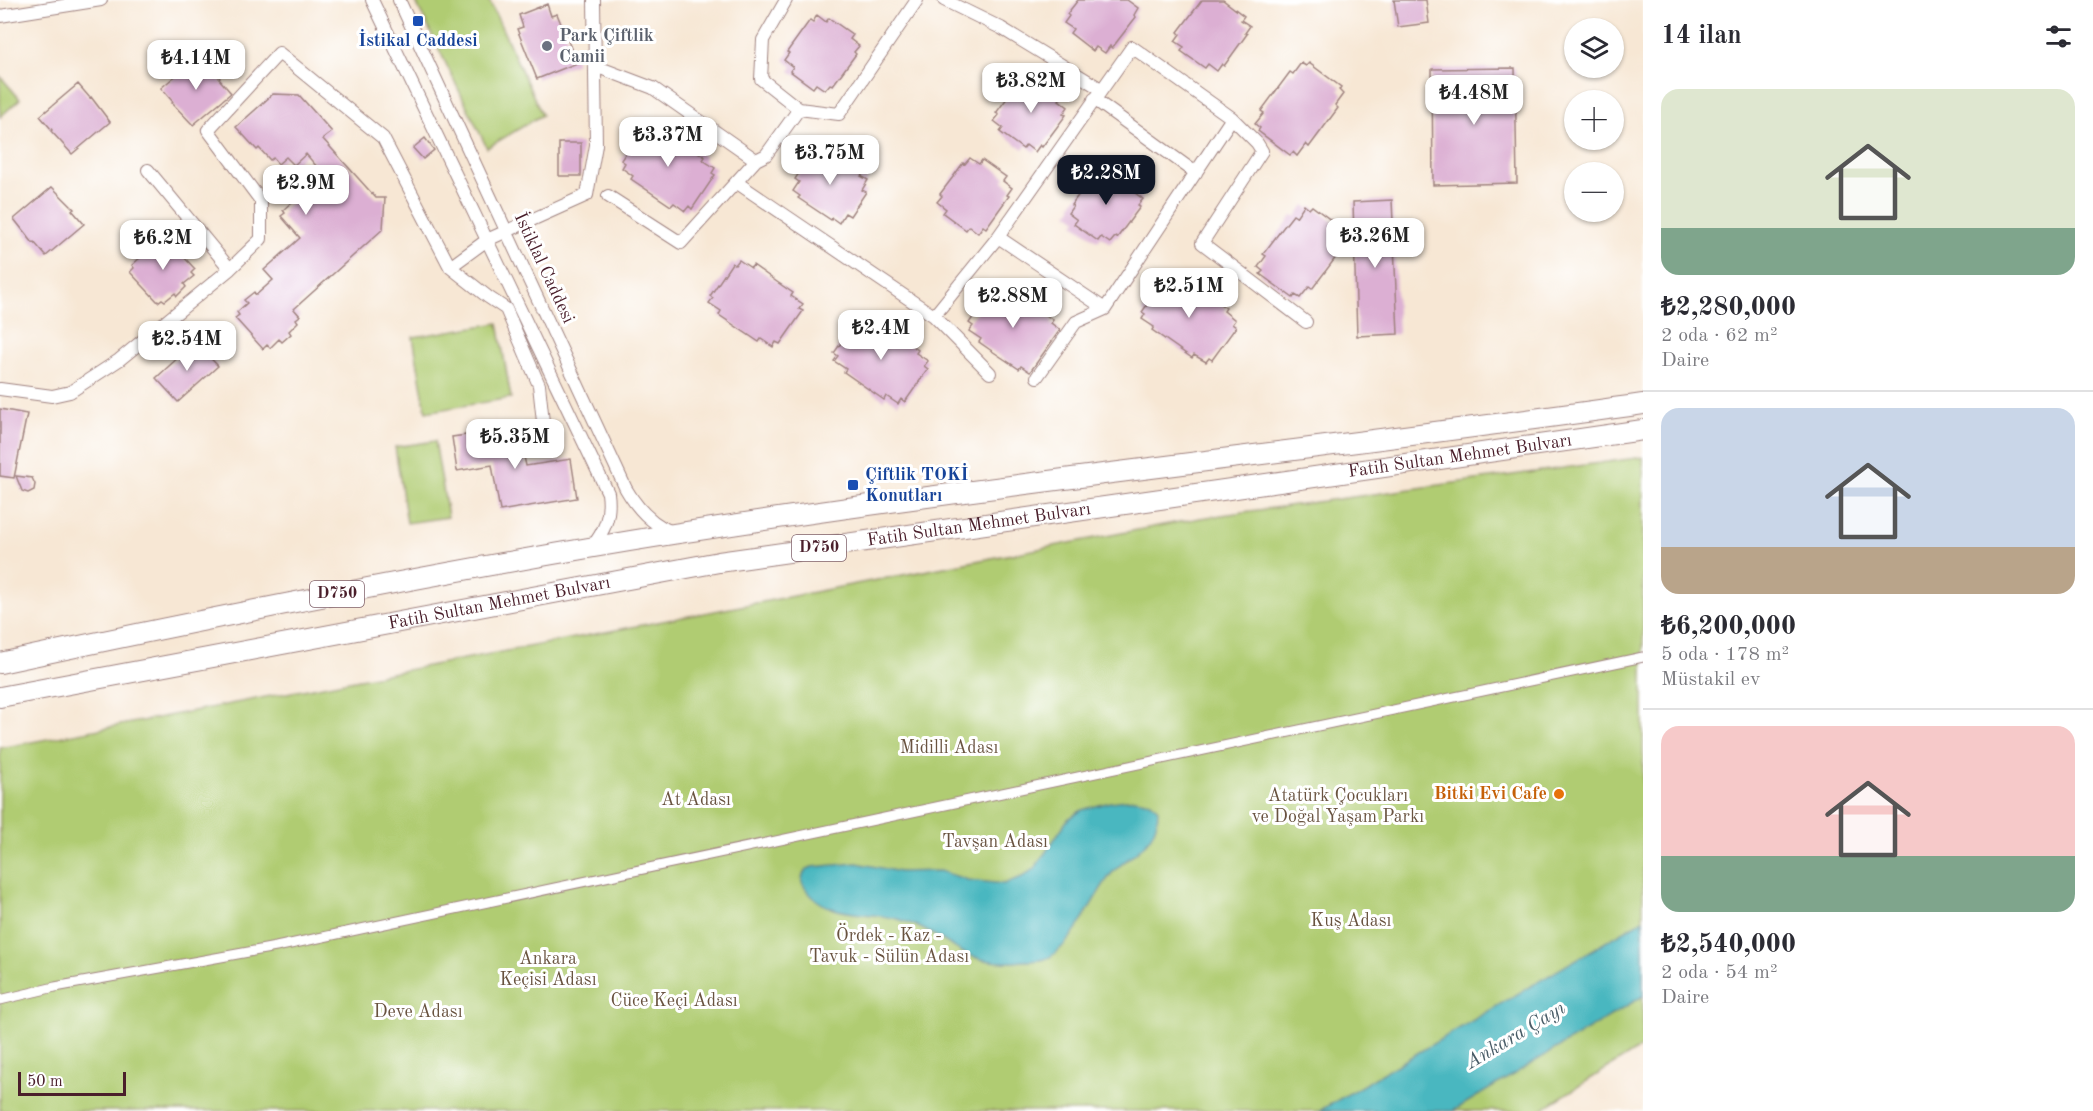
<!DOCTYPE html>
<html lang="tr">
<head>
<meta charset="utf-8">
<style>
  :root { --surface:#fff; --page:#f7f7f7; --text:#2b2b33; --muted:#7c7c81; --line:#e1e1e2; --accent:#111827 }
  body { margin:0; font-family:"Old Standard TT",serif; background:var(--page); color:var(--text); height:100vh; display:flex; flex-direction:column; font-size:22px; white-space:nowrap }
  * { box-sizing:border-box; margin:0 }
  p { font-size:20px; color:var(--muted) }
  .icon { flex:none; width:33px; height:33px; fill:none; stroke:currentColor; stroke-width:2; stroke-linecap:round; stroke-linejoin:round }
  .map { position:relative; flex:1; overflow:hidden }
  .panel { display:flex; flex-direction:column; background:var(--surface); width:450px }
  .panel>* { flex:none }
  .fabs { position:absolute; left:1564px; top:18px; display:grid; gap:12px }
  .fabs a { display:grid; place-items:center; width:60px; height:60px; border-radius:50%; background:var(--surface); box-shadow:0 2px 4px #0004; font-size:30px }
  .scale { position:absolute; left:18px; bottom:15px; width:108px; box-sizing:border-box; padding-left:6px; border:3px solid #4a1f2b; border-top:0; font-size:16px; line-height:21px; white-space:nowrap; color:#4a1f2b; -webkit-text-stroke:4px #fff; paint-order:stroke }
  .price { position:absolute; translate:-50% -51px; padding:0 14px; border-radius:12px; background:#fff; color:#222; font-size:20px; line-height:39px; filter:drop-shadow(0 2px 3px #0008) }
  .price::after { content:''; position:absolute; left:50%; top:36px; width:18px; height:14px; margin-left:-9px; background:inherit; clip-path:polygon(0 0,100% 0,50% 100%) }
  .price.selected { background:var(--accent); color:#fff }
  ul { padding:0; list-style:none }
  li { display:grid; align-content:center; gap:12px; height:318px; padding:0 18px }
  li+li { border-top:2px solid var(--line) }
  li span { display:grid; place-items:center; height:186px; border-radius:18px; color:#555 }
  li>.icon { margin-inline-start:auto }
  span .icon { width:108px; height:108px; fill:#fffc; stroke-width:1 }
  li b { font-size:26px }
  h2 { display:flex; justify-content:space-between; align-items:center; height:72px; padding:0 18px; font-size:26px }
  main { display:flex; flex:1; min-height:0 }
  .map>svg:first-child { display:block }
</style>
</head>
<body>
<main>
<div class="map">
<svg width="1643" height="1111" viewBox="0 0 1643 1111">
  <rect width="100%" height="100%" fill="#fff"/>
  <filter id="ink" filterUnits="userSpaceOnUse"><feTurbulence type="fractalNoise" baseFrequency=".0167" numOctaves="2"/><feDisplacementMap in="SourceGraphic" scale="12" xChannelSelector="R" yChannelSelector="G"/><feConvolveMatrix kernelMatrix="1 2 1 2 8 2 1 2 1" color-interpolation-filters="sRGB"/></filter>
  <filter id="wash" filterUnits="userSpaceOnUse"><feTurbulence type="fractalNoise" baseFrequency=".008" numOctaves="4" result="noise"/><feDisplacementMap in="SourceGraphic" scale="24" xChannelSelector="R" yChannelSelector="G"/><feGaussianBlur stdDeviation="1.35" result="paint"/><feColorMatrix in="noise" values="0 0 0 0 0 0 0 0 0 0 0 0 0 0 0 0 0 1.4 0 .05"/><feComposite in="paint" operator="in"/></filter>
  <g filter="url(#wash)">
    <rect width="100%" height="100%" fill="#f7e7d4"/>
    <!-- green -->
    <path fill="#b0cc72" stroke="#7d764e" stroke-width="1.5" d="M415,0H489L542,115L487,148Z
      M0,76L20,99L0,117Z
      M498,323L511,398L426,412L413,337Z
      M435,441L448,517L407,523L395,447Z
      M1643,457V1046L1539,1111H0V748L1200,518Z"/>
    <!-- water -->
    <path fill="#48b7c0" stroke="#496b76" stroke-width="1.5" d="M1135,799L1151,802L1158,809C1158,845 1133,851 1112,873C1093,895 1072,950 1045,959C1039,961 1030,961 1023,961C1002,964 979,961 960,951C942,940 925,928 904,921C869,909 823,922 802,883C802,875 804,870 812,867L857,863L900,872L940,871L968,880L1004,884L1022,877L1035,868L1068,819L1082,810L1110,802Z
      M1643,920V996L1453,1111H1319Z"/>
    <g id="blocks">
      <!-- building -->
      <path fill="#dcafd3" d="M1078,0H1127L1138,8L1134,15L1136,17L1112,48L1110,46L1105,53L1096,47L1093,51L1070,33L1073,29L1064,23L1069,16L1067,14Z
        M1202,0H1223L1244,16L1241,20L1250,26L1245,33L1247,34L1224,66L1222,64L1217,71L1208,64L1205,68L1181,51L1184,47L1175,41L1180,34L1178,32Z
        M1394,0H1426L1429,23L1398,27Z
        M547,4L551,16L557,14L577,63L537,79L517,29L523,27L519,15Z
        M817,15L826,22L829,18L853,35L850,39L859,46L854,52L856,54L833,85L830,84L825,90L816,84L813,88L790,71L793,67L784,60L789,53L787,52L810,20L813,22Z
        M199,56L220,78L219,79L231,93L193,125L172,103L173,102L161,88Z
        M1301,63L1306,66L1309,63L1341,87L1339,90L1343,94L1335,105L1338,108L1309,147L1306,144L1297,156L1293,152L1290,155L1258,131L1260,128L1255,124L1264,113L1261,111L1290,72L1293,74Z
        M1515,68L1517,183L1433,185L1432,69Z
        M1027,77L1036,83L1039,79L1062,96L1059,100L1068,107L1063,114L1066,115L1042,147L1040,145L1035,152L1026,145L1023,149L1000,132L1003,128L994,121L999,115L996,113L1013,90Z
        M78,84L90,98L91,97L110,122L72,154L51,131L52,130L40,116Z
        M273,94L299,95L332,132L323,139L376,198H385L383,229L294,309L300,316L296,319L298,322L289,331L291,334L282,342L279,339L270,348L267,345L263,349L235,318L239,315L237,312L247,303L244,300L254,292L256,295L273,280L264,270L300,238L281,216L285,213L283,210L293,201L290,198L300,190L302,193L323,174L306,154L294,165L286,157L278,164L273,158L270,160L259,148L257,150L236,127Z
        M651,125L663,133L665,129L689,146L705,157L703,160L715,168L712,173L715,175L692,209L689,206L685,211L674,203L671,206L631,179L633,176L622,168L625,163L621,160L644,127L648,129Z
        M425,138L434,150L423,159L413,148Z
        M559,143H581V176H559Z
        M822,149L828,154L830,151L846,162L863,174L861,176L868,180L862,190L866,192L850,216L845,213L839,223L832,218L831,220L798,198L800,196L793,191L799,182L795,179L811,155L815,158Z
        M970,158L979,164L982,160L1006,177L1003,181L1012,188L1007,195L1009,196L986,228L983,226L978,233L969,226L966,230L943,213L946,209L937,202L942,196L940,194L953,177L963,163L965,164Z
        M1102,168L1111,175L1114,170L1137,188L1134,192L1143,199L1138,205L1140,207L1117,238L1115,237L1110,243L1101,237L1098,241L1074,224L1077,220L1068,213L1073,206L1071,205L1095,173L1097,175Z
        M52,187L74,209L72,210L84,224L46,256L34,242L33,243L14,219Z
        M1392,200L1398,334L1357,336L1353,202Z
        M1304,205L1309,209L1312,206L1352,236L1312,289L1309,287L1300,298L1295,295L1293,298L1260,274L1263,271L1258,267L1266,256L1263,254L1282,229L1293,215L1296,217Z
        M161,239L163,242L167,239L195,269L191,273L194,276L184,284L186,287L177,296L175,293L165,301L162,299L158,302L130,272L134,268L132,265L142,256L139,254L148,245L151,248Z
        M739,260L751,268L753,265L777,282L793,293L791,296L803,304L799,309L803,311L780,344L776,342L773,347L761,339L759,342L719,315L721,311L709,303L713,298L710,296L732,263L735,265Z
        M1172,276L1183,284L1186,281L1205,294L1226,308L1224,311L1235,320L1232,324L1236,327L1212,360L1209,358L1206,362L1194,355L1192,358L1152,330L1154,327L1142,319L1145,314L1142,312L1165,279L1168,281Z
        M999,288L1011,296L1013,292L1053,320L1051,323L1060,330L1030,372L1021,366L1019,369L989,349L979,342L981,339L969,331L973,326L969,323L992,290L996,292Z
        M864,318L876,326L878,322L918,350L916,353L928,361L924,366L928,369L905,402L901,399L898,404L886,396L884,400L844,372L846,369L834,361L838,356L834,353L857,320L860,323Z
        M195,342L218,366L178,402L156,378Z
        M0,409L27,414L14,478L0,476Z
        M518,428L526,466L571,459L577,498L500,511L492,465L457,471L452,437Z
        M16,476L32,478L35,484L34,490L28,493L22,491Z"/>
    </g>
  </g>
  <g filter="url(#ink)">
    <use href="#blocks" fill-opacity="0" stroke="#a08380" stroke-width="1.5"/>
    <g fill="none" stroke-linecap="round" stroke-linejoin="round">
      <!-- pedestrian casing -->
      <g stroke="#a08380" stroke-width="11">
        <path id="pedestrian" d="M0,1000L55,987L276,947L1643,657"/>
      </g>
      <!-- minor casing -->
      <g stroke="#a08380" stroke-width="14">
        <path id="minor" d="M372,0L608,493C611,516 605,531 591,548
          M399,0L626,489C637,508 651,524 672,532
          M786,0L763,40L761,79L799,109L839,114L917,0
          M944,0L1001,28L1101,89
          M0,16L101,0
          M595,66L653,88L756,160
          M1094,99L1196,173
          M148,170L230,269
          M736,182L934,316L990,373
          M608,196L681,243L756,160L766,155L799,109
          M998,237L1105,309L1232,118
          M450,267L487,240L587,195L596,145L594,0
          M934,316L998,237L1132,47L1232,118L1257,143L1262,151L1202,243L1306,322
          M1037,377L1076,322L1105,309
          M0,389L52,396L70,392L119,360L230,269L261,239V201L208,130L279,53L383,138L450,267L488,297L506,309L539,385L544,431"/>
      </g>
      <!-- trunk casing -->
      <g stroke="#a08380" stroke-width="22">
        <g id="trunk">
          <path d="M0,663C224,615 448,570 673,534C995,483 1320,450 1643,404"/>
          <path id="s1" d="M0,697L719,562L1643,430"/>
        </g>
      </g>
      <!-- pedestrian -->
      <use href="#pedestrian" stroke="#fff" stroke-width="9"/>
      <!-- minor -->
      <use href="#minor" stroke="#fff" stroke-width="12"/>
      <!-- trunk -->
      <use href="#trunk" stroke="#fff" stroke-width="20"/>
    </g>
  </g>
  <!-- markers -->
  <g fill="#1a4fb4" stroke="#fff" stroke-width="2">
    <rect x="412" y="15" width="12" height="12" rx="3"/>
    <rect x="847" y="479" width="12" height="12" rx="3"/>
  </g>
  <circle fill="#6b7280" stroke="#fff" stroke-width="2" cx="547" cy="46" r="6"/>
  <circle fill="#e8710a" stroke="#fff" stroke-width="2" cx="1559" cy="794" r="6"/>
  <g text-anchor="middle" dominant-baseline="central" stroke-width="6" stroke-linejoin="round" paint-order="stroke">
    <!-- shield labels -->
    <g fill="#fff" stroke="#80626b" stroke-width="1.5">
      <rect x="792" y="535" width="54" height="26" rx="4.5"/>
      <rect x="310" y="581" width="54" height="26" rx="4.5"/>
    </g>
    <g font-size="16" font-weight="bold" fill="#4a1f2b">
      <text x="819" y="548">D750</text>
      <text x="337" y="594">D750</text>
    </g>
    <!-- worship labels -->
    <g font-size="18" font-weight="bold" fill="#5b616d" stroke="#fff" text-anchor="start">
      <text x="559" y="36">Park Çiftlik<tspan x="559" dy="21">Camii</tspan></text>
    </g>
    <!-- transit labels -->
    <g font-size="18" font-weight="bold" fill="#164399" stroke="#fff">
      <text x="418" y="41">İstikal Caddesi</text>
      <text x="865" y="475" text-anchor="start">Çiftlik TOKİ<tspan x="865" dy="21">Konutları</tspan></text>
    </g>
    <!-- street labels -->
    <g font-size="18" fill="#4a1f2b" stroke="#fff">
      <text transform="translate(544 268) rotate(65)">İstiklal Caddesi</text>
      <text stroke="none"><textPath href="#s1" startOffset="1480">Fatih Sultan Mehmet Bulvarı</textPath></text>
      <text stroke="none"><textPath href="#s1" startOffset="994">Fatih Sultan Mehmet Bulvarı</textPath></text>
      <text stroke="none"><textPath href="#s1" startOffset="508">Fatih Sultan Mehmet Bulvarı</textPath></text>
    </g>
    <!-- park labels -->
    <g font-size="18" fill="#695340" stroke="#fff">
      <text x="949" y="748">Midilli Adası</text>
      <text x="1338" y="796">Atatürk Çocukları<tspan x="1338" dy="21">ve Doğal Yaşam Parkı</tspan></text>
      <text x="696" y="800">At Adası</text>
      <text x="995" y="842">Tavşan Adası</text>
      <text x="1351" y="921">Kuş Adası</text>
      <text x="889" y="936">Ördek - Kaz -<tspan x="889" dy="21">Tavuk - Sülün Adası</tspan></text>
      <text x="548" y="959">Ankara<tspan x="548" dy="21">Keçisi Adası</tspan></text>
      <text x="674" y="1001">Cüce Keçi Adası</text>
      <text x="418" y="1012">Deve Adası</text>
    </g>
    <!-- food labels -->
    <g font-size="18" font-weight="bold" fill="#c56008" stroke="#fff" text-anchor="end">
      <text x="1547" y="794">Bitki Evi Cafe</text>
    </g>
    <!-- water labels -->
    <g font-size="20" font-style="italic" fill="#495c67" stroke="#fff">
      <text transform="translate(1516 1036) rotate(-31)">Ankara Çayı</text>
    </g>
  </g>
</svg>
<div class="fabs">
<a><svg class="icon" aria-label="layers" viewBox="0 0 24 24"><path d="M12 4l9 5-9 5-9-5zM3 14l9 5 9-5"/></svg></a>
<a>+</a>
<a>−</a>
</div>
<div class="scale">50 m</div>
<b class="price" style="left:196px;top:91px">₺4.14M</b>
<b class="price" style="left:1031px;top:114px">₺3.82M</b>
<b class="price" style="left:1474px;top:126px">₺4.48M</b>
<b class="price" style="left:668px;top:168px">₺3.37M</b>
<b class="price" style="left:830px;top:186px">₺3.75M</b>
<b class="price selected" style="left:1106px;top:206px">₺2.28M</b>
<b class="price" style="left:306px;top:216px">₺2.9M</b>
<b class="price" style="left:1375px;top:269px">₺3.26M</b>
<b class="price" style="left:163px;top:271px">₺6.2M</b>
<b class="price" style="left:1189px;top:319px">₺2.51M</b>
<b class="price" style="left:1013px;top:329px">₺2.88M</b>
<b class="price" style="left:881px;top:361px">₺2.4M</b>
<b class="price" style="left:187px;top:372px">₺2.54M</b>
<b class="price" style="left:515px;top:470px">₺5.35M</b>
</div>
<section class="panel">
<h2>14 ilan<svg class="icon" aria-label="filters" viewBox="0 0 24 24"><path d="M4 7h16M4 17h16"/><circle cx="9" cy="7" r="2"/><circle cx="15" cy="17" r="2"/></svg></h2>
<ul>
<li><span style="background:linear-gradient(#dfe7d0 75%,#7fa58c 0)"><svg class="icon" aria-label="home" viewBox="0 0 24 24"><path d="M3 11l9-7 9 7M6 9v11h12V9"/></svg></span><div><b>₺2,280,000</b><p>2 oda · 62 m²</p><p>Daire</p></div></li>
<li><span style="background:linear-gradient(#c9d6e8 75%,#b9a48a 0)"><svg class="icon" aria-label="home" viewBox="0 0 24 24"><path d="M3 11l9-7 9 7M6 9v11h12V9"/></svg></span><div><b>₺6,200,000</b><p>5 oda · 178 m²</p><p>Müstakil ev</p></div></li>
<li><span style="background:linear-gradient(#f6c9c9 70%,#7fa58c 0)"><svg class="icon" aria-label="home" viewBox="0 0 24 24"><path d="M3 11l9-7 9 7M6 9v11h12V9"/></svg></span><div><b>₺2,540,000</b><p>2 oda · 54 m²</p><p>Daire</p></div></li>
</ul>
</section>
</main>
</body>
</html>
